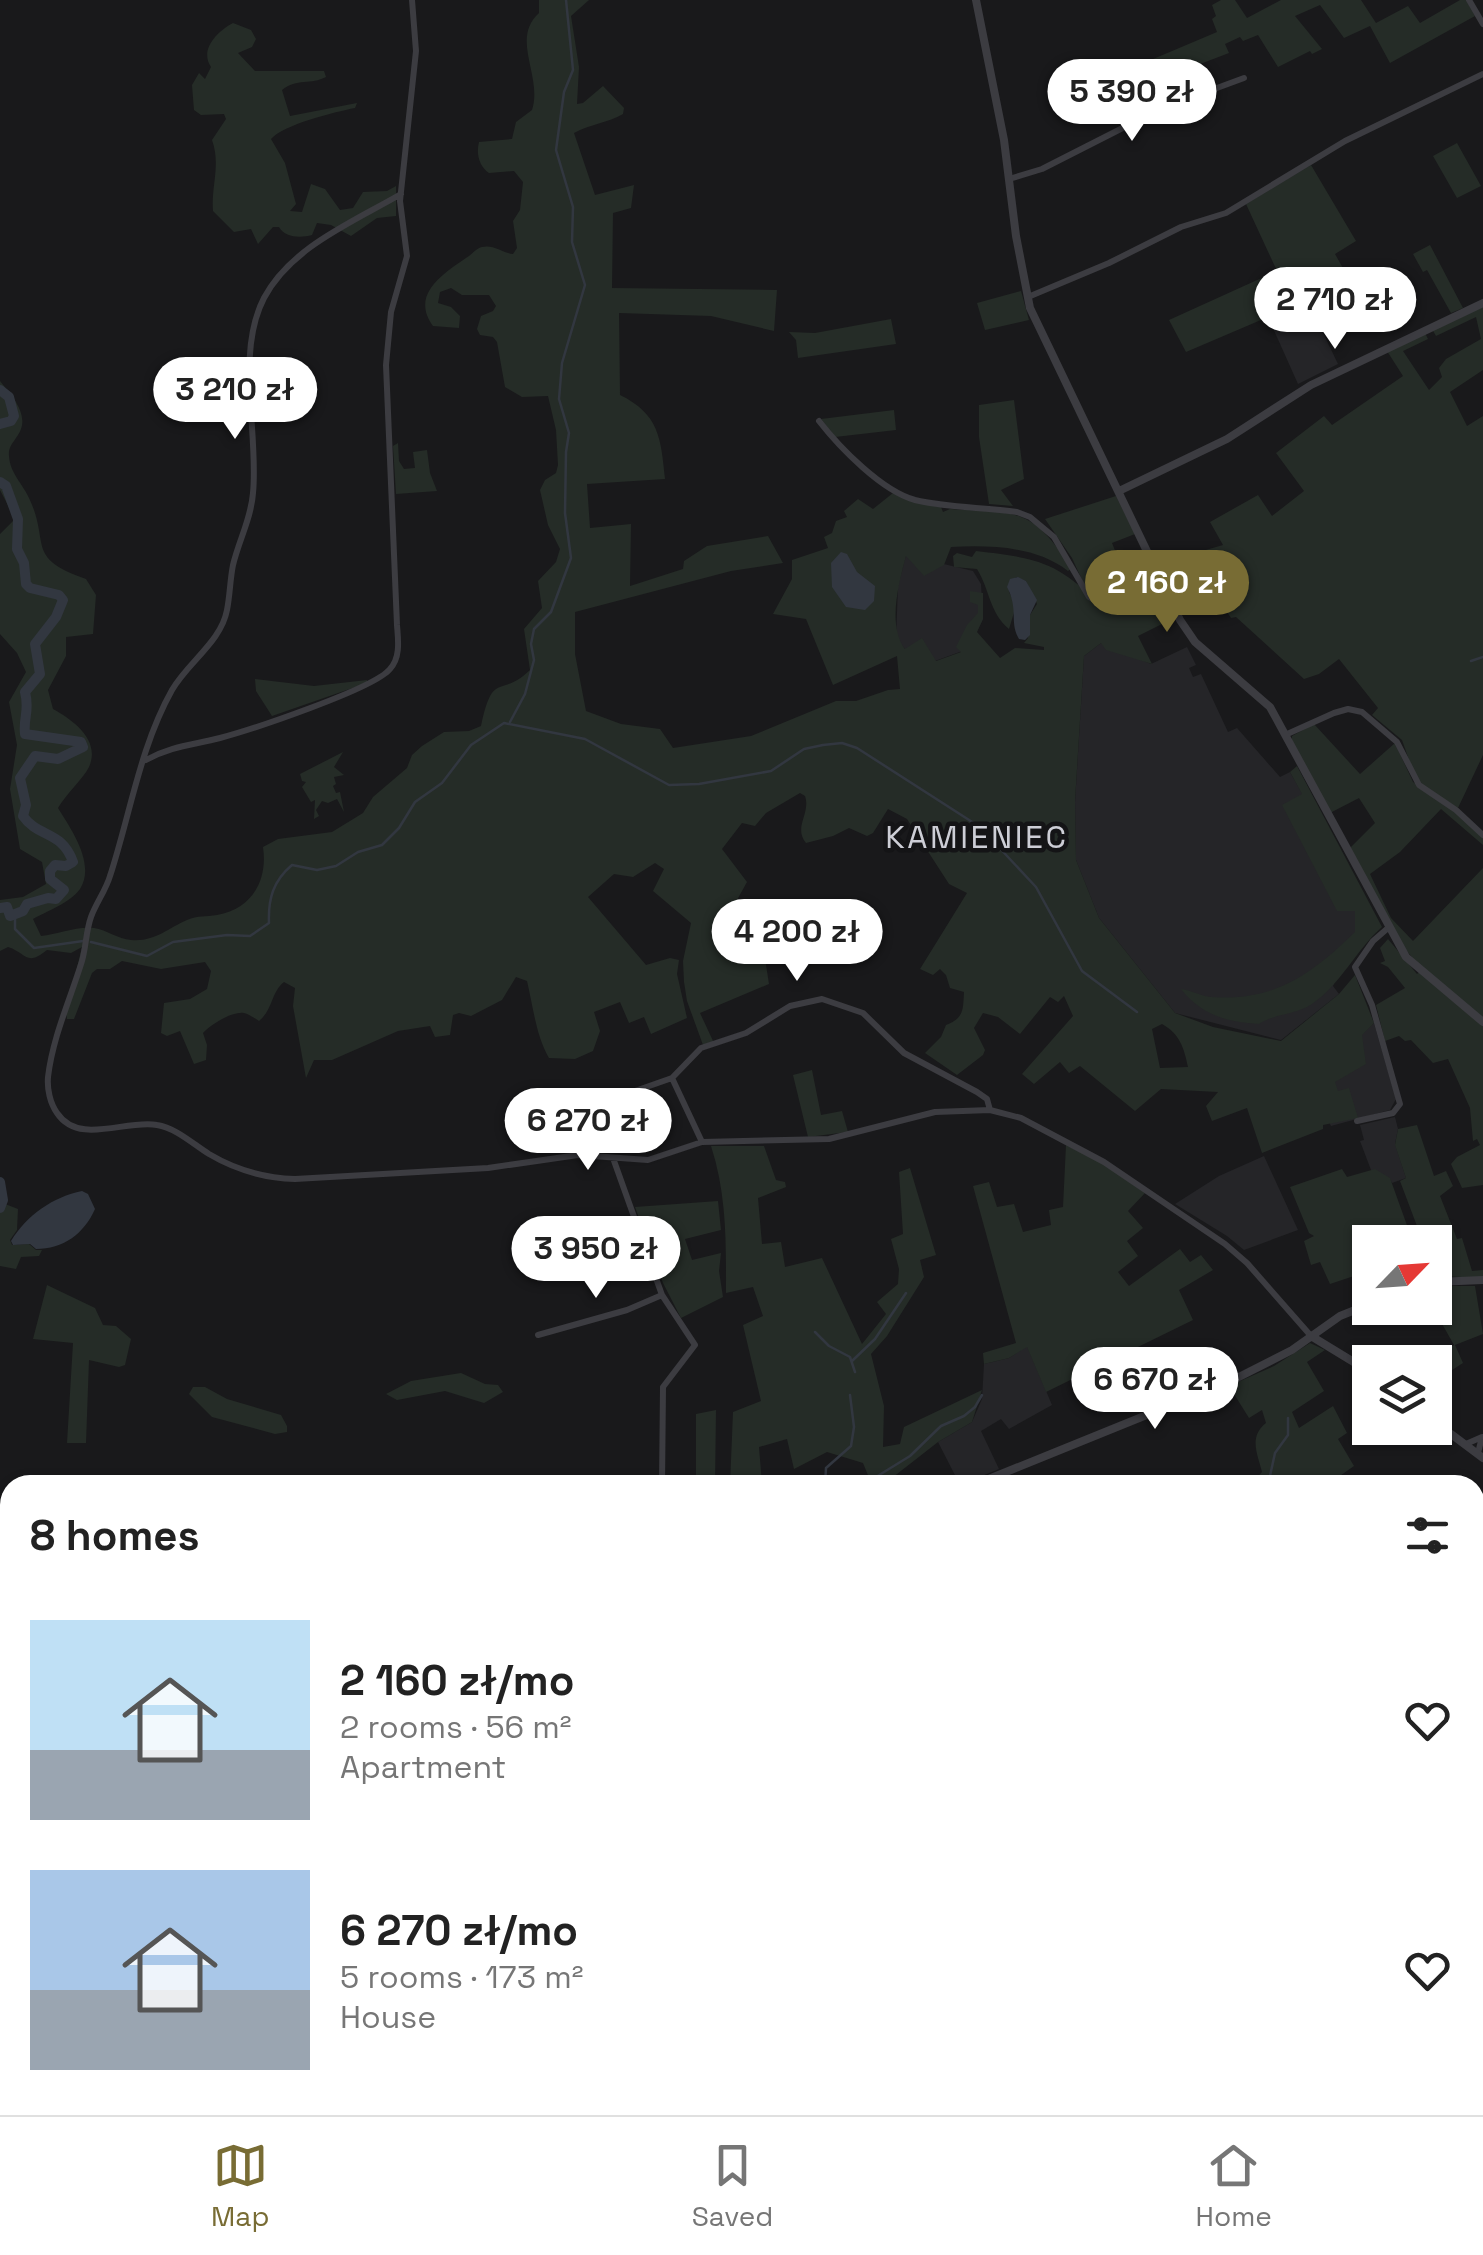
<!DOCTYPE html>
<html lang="en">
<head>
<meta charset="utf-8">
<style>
  :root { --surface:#fff; --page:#f2f2f2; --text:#222; --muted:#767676; --line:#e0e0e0; --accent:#786c34 }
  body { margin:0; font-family:"Space Grotesk",sans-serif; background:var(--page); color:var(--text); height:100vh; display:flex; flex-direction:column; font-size:38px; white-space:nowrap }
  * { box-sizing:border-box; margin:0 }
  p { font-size:32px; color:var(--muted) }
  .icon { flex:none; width:55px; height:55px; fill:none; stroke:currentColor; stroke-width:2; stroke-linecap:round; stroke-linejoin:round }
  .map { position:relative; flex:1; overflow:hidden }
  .drawer { position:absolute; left:0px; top:1475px; width:1485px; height:640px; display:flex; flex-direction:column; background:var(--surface); border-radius:30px 30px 0 0; box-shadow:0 2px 8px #0004 }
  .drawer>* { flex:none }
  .needle { width:65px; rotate:65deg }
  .controls { position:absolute; left:1352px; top:1225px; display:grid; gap:20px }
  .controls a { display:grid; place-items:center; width:100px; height:100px; border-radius:0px; background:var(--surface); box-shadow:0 2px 8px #0004; font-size:50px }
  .price { position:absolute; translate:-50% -85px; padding:0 22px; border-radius:35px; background:#fff; color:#222; font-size:32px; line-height:65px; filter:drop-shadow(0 2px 5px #0008) }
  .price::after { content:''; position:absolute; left:50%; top:60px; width:30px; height:22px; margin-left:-15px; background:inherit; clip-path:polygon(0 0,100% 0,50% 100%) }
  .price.current { background:var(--accent); color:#fff }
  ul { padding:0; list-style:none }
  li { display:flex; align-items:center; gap:30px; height:250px; padding:0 30px }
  li span { display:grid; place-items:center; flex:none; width:280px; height:200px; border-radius:0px; color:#555 }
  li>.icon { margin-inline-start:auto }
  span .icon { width:120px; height:120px; fill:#fffc; stroke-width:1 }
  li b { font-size:42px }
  h2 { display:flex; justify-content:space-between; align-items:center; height:120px; padding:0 30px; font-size:42px }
  .tab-bar { display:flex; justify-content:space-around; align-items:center; height:140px; border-top:2px solid var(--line); background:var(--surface); font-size:28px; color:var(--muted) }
  .tab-bar a { display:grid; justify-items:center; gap:5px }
  .tab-bar .current { color:var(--accent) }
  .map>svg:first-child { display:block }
</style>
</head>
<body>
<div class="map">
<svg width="1483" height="2115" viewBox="0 0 1483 2115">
  <rect width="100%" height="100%" fill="#19191b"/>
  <!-- built -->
  <path fill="#252528" d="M1348,277L1368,312L1323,333L1338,364L1298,384L1268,317Z
    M906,555L973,571L981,584L983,619L968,649L935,661L905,649L896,638L898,586Z
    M1101,643L1151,664L1187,647L1196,665L1189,668L1193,677L1201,674L1228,732L1237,728L1280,777L1290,772L1366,907L1333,986L1339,994L1281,1040L1175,1013L1099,918L1076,860L1075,802L1084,656Z
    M1374,1023L1396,1099L1390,1110L1331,1126L1317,1096L1360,1036Z
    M1395,1117L1398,1129L1395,1144L1406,1178L1392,1183L1389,1178L1371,1170L1360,1141L1364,1140L1360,1125Z
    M1264,1156L1298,1230L1244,1250L1227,1236L1175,1204L1219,1176Z
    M1027,1346L1052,1405L1009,1429L1001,1419L981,1431L999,1469L960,1485L938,1442L972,1422L982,1399L984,1364L1009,1358Z"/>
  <!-- green -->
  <path fill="#252c27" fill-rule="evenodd" d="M539,0H589L571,16L579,67L577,104L583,103L603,86L624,108L623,114C608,123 590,124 574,133L595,195L634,185L631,208L613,213L612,288L777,290L774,331L711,316L619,313L620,395C659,414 661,438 665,479L587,484L590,528L631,524L630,586L683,569L684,561L707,546L768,536L783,563L731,571L575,612V654L586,711L621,724L660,729L673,748L751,736L836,701H856L888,690L900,689L897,656L833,685L806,619L773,614L792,579V560L828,548L824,537L832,533L836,521L847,517L844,511L858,499L873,509L893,493L941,507L943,512L950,509C1021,514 1029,506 1072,568L1068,571C1036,546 990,545 951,547L944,565L924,576L906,556C899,583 887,625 905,649L922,638L936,661L961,652L956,647L967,625L978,613V605L970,602V591L983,593V619L977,632L1000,658L1015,648L1044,650V647L1024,643L1028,638L1030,615L1037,604L1026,581L1016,577L1009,592L1016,606L1009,629C989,612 990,590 977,569L954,567L953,556L957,553L972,557L976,551C1037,558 1057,561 1101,606L1166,605L1174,618L1138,636L1152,664L1106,650L1101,643L1084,656L1075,801L1076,860L1099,918L1175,1013L1213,1027L1281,1041L1339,994L1355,975L1374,1023L1362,1035L1366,1064L1335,1082L1338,1091L1349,1088L1358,1118L1323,1125V1129L1262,1153L1247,1108L1212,1121L1206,1106L1218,1092L1161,1089L1135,1111L1080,1066L1069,1073L1060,1062L1034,1084L1022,1074L1073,1016L1064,996L1058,1002L1050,997L1020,1034L998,1017L983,1013L974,1028L985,1050L983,1055L957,1075L925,1053L941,1037L946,1025C964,1018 963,1010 964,992L950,988L946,975L940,969L933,975L920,969L967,893L949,884L907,819L888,809L873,833L867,836L849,828L833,836L806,843C793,827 811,814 805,796L800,793L766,813L755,826L742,823L722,849L747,882L732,909L764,952L769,984L700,1013L714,1043L703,1045L687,1001L684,982L683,961L691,923L653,891L664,869L655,863L633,877L614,874L588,897L646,965L670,958L679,960L677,974L687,1018L651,1034L644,1017L629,1023L620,1002L594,1012L600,1031L593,1051L575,1059L549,1058C536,1036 533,1006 527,981L516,977L502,1000L471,1016L459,1013L453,1015L450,1035L435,1037L430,1026L398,1031L332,1060H314L306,1078L293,1006L295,988L284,982C271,992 273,1010 259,1021C254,1018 249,1014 244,1013C232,1011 210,1025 203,1033L207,1045L206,1060L194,1064L180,1031L167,1036L161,1033L164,1003L190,999L207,989L211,971L205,962L161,969L122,961L110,969H97L92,973L74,1019H67L66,1012L82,947L71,953L47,950C26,967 27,953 8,947L0,951V900L23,897L46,884L42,862L20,849L10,789L17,745L9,702L26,672L17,653L0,634V534L15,519L0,490V381C12,396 31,416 18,435C13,443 8,447 9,456C10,473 22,483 29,498C51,544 24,557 86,579L96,595L93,634L66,637V656L48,690L53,709C73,720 101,740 89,767C83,779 66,794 58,808C71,829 96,864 80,889C70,903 47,911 33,919L41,936C58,934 77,926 94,928C107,930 118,939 131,940C155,942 168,928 187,920C198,915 206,917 217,915C252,909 268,880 263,847L278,839L332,832L363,813L373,797L407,768L412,755L422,746L444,732L469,731L481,726C493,669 500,699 530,670L524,629L542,608L538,581L556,562L560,549L548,525L540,490L545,480L556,473L558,465L556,430L548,396L522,397L505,387L497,342L493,337L480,335L477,329L481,316L493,311L496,306L489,295H462L451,288L440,292L438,303L451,307L460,316L459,328L433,326C409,293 446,272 469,256C473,253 477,248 482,247C493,244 503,253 513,254L517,248L513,221L520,210L523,182L514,171L489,173C479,166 476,154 479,142L512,139L516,122L532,110C543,76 510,39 539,13ZM1162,1024C1180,1034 1184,1048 1188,1067L1160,1068L1152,1029Z
    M1221,0H1235L1247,18L1281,0H1361L1376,23L1408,6L1420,23L1460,0H1466L1475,16L1390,63L1370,26L1344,38L1320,5L1295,16L1322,49L1312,54L1310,51L1278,67L1258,35L1243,41L1240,37L1225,44L1229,53L1148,84L1139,65L1217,32L1212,19L1216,16L1212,5Z
    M233,23L251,30L256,39L252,47L238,53L255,71H324L326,77C311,85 297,78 282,90L290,116L357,103L355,108C334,112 283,125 271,139L285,163L296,204L290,211L302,212L311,184L325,189L340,210L353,208L363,192L387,191L396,186V216L377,218L351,236L331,225L317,223L312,235C301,238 285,238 279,227H273L258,244L251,229L234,232L213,211C211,186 221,165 212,140L226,119L224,114L201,115L194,110L192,85L199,73L205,79L211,67C199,49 218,31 233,23Z
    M1457,143L1481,186L1457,198L1433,156Z
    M1311,165L1356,241L1335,254L1348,277L1268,317L1186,352L1169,320L1277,271L1246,204Z
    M1430,245L1463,308L1451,313L1427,270L1423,272L1413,254Z
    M1021,291L1029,320L985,330L977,303Z
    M1483,307V370L1450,392L1467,426L1483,416V755L1458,808L1423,786L1414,774L1402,740L1372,715L1378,708L1339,659L1319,674L1304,679L1236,617L1231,618L1208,584L1179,606L1161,563L1223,545L1210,522L1258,495L1272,516L1304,491L1276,453L1324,416L1332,425L1403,376L1387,351L1425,333L1428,339L1403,351L1429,390L1442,377L1439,368L1446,359L1481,339L1476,317L1436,336L1432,329Z
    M891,319L896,344L798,358L796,340L789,332L815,333Z
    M1014,400L1024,479L1001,490L1013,506L989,504L979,437V405Z
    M894,410L896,430L835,437L821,419Z
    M398,443L399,461L404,469L415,468L413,452L427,450L430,473L437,491L396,494L393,446Z
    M1116,496L1135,534L1112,543L1118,558L1110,562L1127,591L1156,581L1164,597L1095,598L1088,593L1072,558L1045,519Z
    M255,679L314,686L367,680V683L272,716L256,691Z
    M1314,724L1360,774L1395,743L1413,782L1455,811L1483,838V845L1441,809L1400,852L1370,874L1391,918L1413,941L1483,868V1185L1462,1188L1451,1164L1457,1157L1480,1145L1477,1139L1473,1141L1470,1108L1448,1059L1433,1063L1411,1040L1405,1041L1399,1036L1385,1041L1376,1005L1405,988L1388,967L1380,963L1385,961L1380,948L1388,939L1417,974L1422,969L1400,943L1350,848L1375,823L1359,798L1330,813L1292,740V736Z
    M343,752L334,767L344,775L334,777L336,784L333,786L336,793L340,792L344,812L337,799L328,803L322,801L316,810L319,816L314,819L315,800L311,802L302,787L306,782L302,781L300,774Z
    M1297,766L1382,927C1356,950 1341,984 1312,1004C1296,1015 1276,1013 1259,1024C1227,1022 1201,1015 1181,989C1190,990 1201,996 1211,997C1274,1002 1312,974 1355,932V911H1337L1282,805L1302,794L1290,772Z
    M812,1070L821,1115L842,1111L848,1132L808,1137L793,1075Z
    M1417,1125L1434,1176L1446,1171L1453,1186L1440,1196L1457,1239L1462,1238L1472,1271L1483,1270V1278L1438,1276L1435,1271V1242H1423L1400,1181L1406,1178L1395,1145L1398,1129Z
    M1066,1145L1102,1163L1145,1193L1128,1211L1143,1228L1127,1241L1138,1256L1118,1272L1129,1286L1180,1249L1190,1262L1201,1255L1213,1270L1179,1290L1193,1320L1046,1392L1027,1347L1009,1358L984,1364L983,1353L1016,1343L973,1186L989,1182L997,1207L1014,1204L1023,1232L1051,1225L1049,1210L1063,1207Z
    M711,1146H764L776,1180L785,1182L786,1187L758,1198L762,1244L781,1242L785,1267L822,1258L862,1344L886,1314L877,1302L898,1284L899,1269L891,1239L903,1234L899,1172L910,1168L936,1255L920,1260L924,1277L887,1336L871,1354L884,1406L883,1447L900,1444L904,1427L982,1390L972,1422L938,1442L883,1485H872L863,1463L827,1452L794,1469L787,1439L759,1447L762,1484L765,1485H730L733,1412L761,1401L743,1325L763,1316L753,1287L726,1293C726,1243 727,1195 711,1146Z
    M1342,1169L1347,1177L1375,1169L1390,1178L1413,1242H1370V1278L1366,1272L1330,1284L1320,1262L1311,1265L1304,1241L1314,1236L1309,1233L1290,1187Z
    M718,1201L721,1230L685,1239L692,1260L721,1253L719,1271L723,1297L681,1318L663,1283L635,1207Z
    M0,1202L18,1209L17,1230L10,1240L12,1245L29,1244L36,1250H42L39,1256L21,1257L16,1269L0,1266Z
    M47,1285L95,1308L103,1325L116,1326L131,1339L125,1365L119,1367L89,1360L86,1443H67L73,1343L33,1339Z
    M1453,1286H1475L1483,1334L1455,1345L1463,1363L1435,1381V1362H1423L1454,1345L1433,1308L1435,1289Z
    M1310,1343L1325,1350L1307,1362L1324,1391L1292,1412L1299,1428L1333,1406L1347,1433L1338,1439L1354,1466L1327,1485H1250L1262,1472C1258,1455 1248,1437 1266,1423L1262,1410L1249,1418L1229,1386L1274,1366Z
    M461,1373L485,1384L498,1385L503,1392L484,1403L445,1391L397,1400L386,1394L411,1381Z
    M193,1387H205L227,1399L281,1415L287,1426V1432L275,1434L212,1417L189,1394Z
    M716,1410L715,1485H696V1414Z
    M0,1872L10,1880V2006L0,2026Z"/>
  <!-- water -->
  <path fill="#323740" d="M841,552L847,554L857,572L875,586L874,601L865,610L846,607L832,587L831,563Z
    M1018,577L1026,581L1037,600L1030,615V635L1025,640L1019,639C1009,622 1019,610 1007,587L1010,579Z
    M82,1191L88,1194L95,1209C84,1234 63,1249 36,1249L30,1244L13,1245L11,1241C27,1215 53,1197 82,1191Z"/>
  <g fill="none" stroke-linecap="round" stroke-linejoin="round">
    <!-- stream -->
    <path stroke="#323740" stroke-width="2.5" d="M1471,661L1483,657
      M510,722L525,694L534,660L531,644L534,629L551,612L571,558L565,513L566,452L569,433L559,399L562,363L585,285L572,242L573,207L556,150L564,92L573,70L566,0
      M15,915V929L34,948L83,941
      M91,942L147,956L173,942L227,935L250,936L269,923C268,899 273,881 292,865L317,870L336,866L358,852L382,845L399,828L415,802L442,783L471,745L504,723L585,739L669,785L699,784L771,771L804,749L823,745L842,743L857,748L980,827L1036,887L1082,971L1137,1012
      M815,1332L829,1346L850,1357L855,1372
      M852,1361L875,1339L906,1293
      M825,1485L826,1468L851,1446L854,1427L850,1395
      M863,1485L910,1456L941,1426L964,1416L975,1407L982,1395
      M1268,1485L1275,1453L1288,1435V1418
      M0,1600L10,1607
      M1475,2030L1483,2037
      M684,2105L688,2108L687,2115
      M622,2115L637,2105"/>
    <!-- river -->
    <path stroke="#323740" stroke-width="10" d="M0,390L9,397L14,416L11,421L0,424
      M0,482L6,486L18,519L17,549L24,563L26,584L30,588L59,595L63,600L56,617L35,644L40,674L25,692C30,711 23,717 25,734L81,742L83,747L58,759L35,756L20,778L26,805L23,816C38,838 62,830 73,862L66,866L55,865L50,871V879L64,890L56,899L48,898L27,904L23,911L10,916L7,907L0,908
      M0,1182L3,1200L0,1208"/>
    <!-- minor -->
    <path stroke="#3c3c41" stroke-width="6" d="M1469,0L1483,24
      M1009,179L1042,169L1160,109L1244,78
      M401,194C353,222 291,247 264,298C235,354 259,433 253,493C251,519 239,540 233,565C230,580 230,595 227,610C221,642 188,662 172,690C140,747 130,815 110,876C106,890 96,903 91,917C86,931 86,947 82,961C70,1000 53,1036 48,1077C47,1089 50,1103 57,1113C79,1146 126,1119 157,1125C176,1128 193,1144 209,1154C236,1170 264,1178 295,1179L488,1168L578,1155L648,1160L702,1142L829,1139L935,1112L990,1110L1021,1118L1104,1162L1225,1244L1247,1263L1311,1336
      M1028,297L1109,263L1181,227L1226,213L1345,141L1483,74
      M819,421C840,448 882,491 915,500C948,508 983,507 1017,512L1030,517L1054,537L1089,597L1101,604L1170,599
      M1285,735L1334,713L1348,709L1362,712L1397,742L1419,785L1456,810L1483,835
      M146,760C171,746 193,745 220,738C250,730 374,689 390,669C401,657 398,639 397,625L386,365L391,312L407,256L400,201L416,51L412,0
      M635,1091L672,1078
      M1357,1121L1393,1113L1400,1104L1372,1005L1355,967L1373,941L1388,928
      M702,1142L672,1078L701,1048L746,1033L790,1006L822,999L863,1013L904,1053L977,1092L987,1099L990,1110
      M613,1158L662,1295L695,1345L663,1387L662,1485
      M538,1335L627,1310L662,1295
      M1466,1444L1482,1437L1478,1453
      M1475,1689L1483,1683
      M0,1740L10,1746
      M1113,2115L1116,2105
      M1166,2115L1169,2105"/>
    <!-- tertiary -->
    <path stroke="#3c3c41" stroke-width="8" d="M976,0L1004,140L1016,236L1030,308L1180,620L1195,642L1270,707L1406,957L1483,1022
      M1119,491L1227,439L1311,385L1483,303
      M1435,1282L1483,1280
      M1311,1336L1370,1372
      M1435,1422L1483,1458
      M974,1485L1233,1380L1292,1350L1340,1316L1370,1304
      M0,1557H10"/>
  </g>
  <g text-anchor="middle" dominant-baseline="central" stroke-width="9" stroke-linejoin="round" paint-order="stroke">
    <!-- neighbourhood labels -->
    <g font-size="32" letter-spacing="2.5" fill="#cdced6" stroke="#141416">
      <text x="977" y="837">KAMIENIEC</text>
    </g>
  </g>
</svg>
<div class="controls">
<a><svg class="needle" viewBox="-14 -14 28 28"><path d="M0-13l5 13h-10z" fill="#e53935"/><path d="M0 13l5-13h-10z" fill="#767676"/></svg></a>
<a><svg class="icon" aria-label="layers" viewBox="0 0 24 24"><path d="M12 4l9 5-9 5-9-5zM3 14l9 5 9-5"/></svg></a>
</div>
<b class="price" style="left:1132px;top:144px">5 390 zł</b>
<b class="price" style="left:1335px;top:352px">2 710 zł</b>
<b class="price" style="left:235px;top:442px">3 210 zł</b>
<b class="price current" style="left:1167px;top:635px">2 160 zł</b>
<b class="price" style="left:797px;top:984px">4 200 zł</b>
<b class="price" style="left:588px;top:1173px">6 270 zł</b>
<b class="price" style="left:596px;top:1301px">3 950 zł</b>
<b class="price" style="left:1155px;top:1432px">6 670 zł</b>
<section class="drawer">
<h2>8 homes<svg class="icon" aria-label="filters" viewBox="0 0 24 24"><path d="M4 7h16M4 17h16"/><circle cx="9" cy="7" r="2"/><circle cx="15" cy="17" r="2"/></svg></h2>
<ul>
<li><span style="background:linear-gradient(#bfe0f5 65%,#9aa5b1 0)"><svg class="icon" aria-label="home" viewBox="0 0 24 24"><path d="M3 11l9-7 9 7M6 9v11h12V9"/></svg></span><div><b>2 160 zł/mo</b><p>2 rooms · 56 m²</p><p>Apartment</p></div><svg class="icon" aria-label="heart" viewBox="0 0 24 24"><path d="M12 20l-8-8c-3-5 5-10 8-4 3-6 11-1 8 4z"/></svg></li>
<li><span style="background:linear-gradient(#a9c7e8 60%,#9aa5b1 0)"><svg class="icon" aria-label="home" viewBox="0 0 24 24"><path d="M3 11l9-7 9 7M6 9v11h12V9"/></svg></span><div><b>6 270 zł/mo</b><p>5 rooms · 173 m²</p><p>House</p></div><svg class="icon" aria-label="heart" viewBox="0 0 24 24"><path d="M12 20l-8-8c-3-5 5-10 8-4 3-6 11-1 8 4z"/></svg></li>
</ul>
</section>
</div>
<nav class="tab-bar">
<a class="current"><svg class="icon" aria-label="map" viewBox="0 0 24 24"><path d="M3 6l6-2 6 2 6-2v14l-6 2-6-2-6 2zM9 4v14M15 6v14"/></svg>Map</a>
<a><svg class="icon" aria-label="saved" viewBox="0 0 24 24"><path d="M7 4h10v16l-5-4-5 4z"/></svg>Saved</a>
<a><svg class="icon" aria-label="home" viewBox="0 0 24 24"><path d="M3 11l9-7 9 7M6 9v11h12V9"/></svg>Home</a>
</nav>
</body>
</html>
